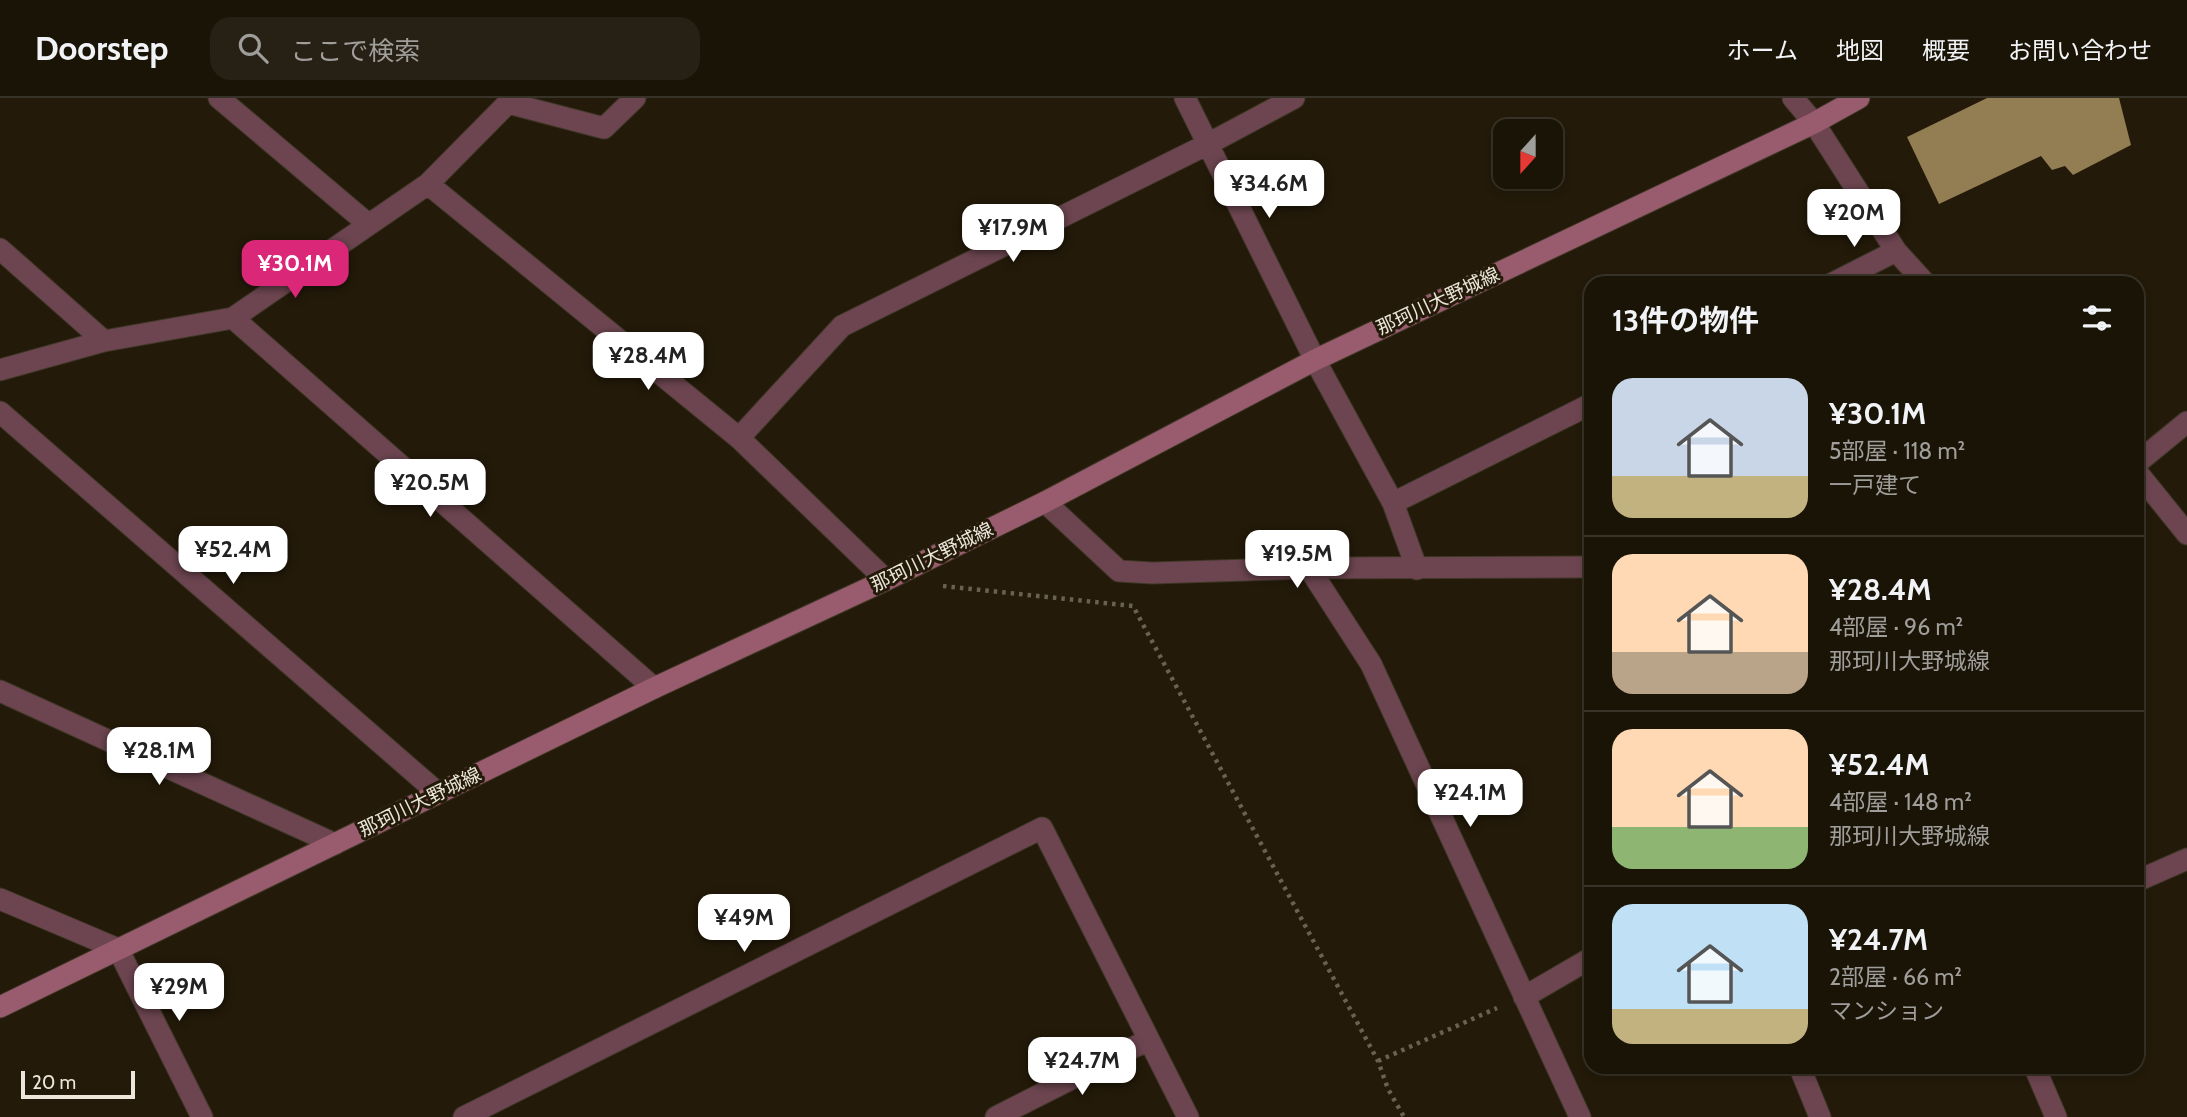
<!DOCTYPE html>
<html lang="ja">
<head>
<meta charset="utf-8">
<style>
  :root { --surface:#1a1407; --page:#272115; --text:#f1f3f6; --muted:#9f9e9b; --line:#383328; --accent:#db2777 }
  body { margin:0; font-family:Cabin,"Noto Sans JP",sans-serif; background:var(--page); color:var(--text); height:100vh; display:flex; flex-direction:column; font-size:26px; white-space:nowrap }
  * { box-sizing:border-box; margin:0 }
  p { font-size:23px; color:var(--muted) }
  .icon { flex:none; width:38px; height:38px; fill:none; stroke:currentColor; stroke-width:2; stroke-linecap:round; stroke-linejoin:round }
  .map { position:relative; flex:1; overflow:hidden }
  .side { position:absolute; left:1584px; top:178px; width:560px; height:798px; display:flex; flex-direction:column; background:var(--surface); border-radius:21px; box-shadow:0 4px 10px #0003,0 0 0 2px var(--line) }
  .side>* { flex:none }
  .needle { width:46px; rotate:201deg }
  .controls { position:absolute; left:1493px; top:21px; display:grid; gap:14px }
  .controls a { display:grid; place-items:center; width:70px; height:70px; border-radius:14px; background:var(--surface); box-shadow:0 4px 10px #0003,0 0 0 2px var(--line); font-size:35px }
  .scale { position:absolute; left:21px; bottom:18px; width:114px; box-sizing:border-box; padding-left:7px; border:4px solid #ece6db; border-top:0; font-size:19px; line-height:24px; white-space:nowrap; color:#ece6db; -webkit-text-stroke:5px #231a09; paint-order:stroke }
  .price { position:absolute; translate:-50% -60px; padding:0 16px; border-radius:14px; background:#fff; color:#222; font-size:23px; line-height:46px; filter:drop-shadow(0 2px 4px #0008) }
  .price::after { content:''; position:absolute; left:50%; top:42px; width:21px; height:16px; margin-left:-10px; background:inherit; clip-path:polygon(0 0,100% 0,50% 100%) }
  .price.active { background:var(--accent); color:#fff }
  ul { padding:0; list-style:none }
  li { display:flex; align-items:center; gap:21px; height:175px; padding:0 28px }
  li+li { border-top:2px solid var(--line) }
  li span { display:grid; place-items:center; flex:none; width:196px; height:140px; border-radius:21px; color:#555 }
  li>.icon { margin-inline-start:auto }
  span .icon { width:84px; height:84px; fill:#fffc; stroke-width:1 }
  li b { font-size:30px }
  h2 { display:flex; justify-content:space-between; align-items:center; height:84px; padding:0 28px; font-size:30px }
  header { display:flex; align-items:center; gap:42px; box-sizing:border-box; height:98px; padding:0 35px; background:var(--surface); border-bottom:2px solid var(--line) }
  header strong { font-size:33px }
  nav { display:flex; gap:38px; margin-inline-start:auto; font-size:24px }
  .search { width:490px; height:63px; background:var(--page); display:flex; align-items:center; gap:18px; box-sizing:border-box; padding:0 24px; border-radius:21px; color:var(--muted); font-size:26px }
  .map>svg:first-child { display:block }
</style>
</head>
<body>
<header>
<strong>Doorstep</strong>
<div class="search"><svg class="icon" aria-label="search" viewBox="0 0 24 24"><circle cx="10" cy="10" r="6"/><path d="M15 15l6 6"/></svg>ここで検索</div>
<nav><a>ホーム</a><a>地図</a><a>概要</a><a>お問い合わせ</a></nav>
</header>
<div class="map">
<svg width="2187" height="1019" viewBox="0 0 2187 1019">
  <rect width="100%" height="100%" fill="#231a09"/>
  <!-- building -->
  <path fill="#937d53" d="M1987,0H2119L2131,47L2073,77L2065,68L2052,72L2041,58L1939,106L1907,39Z"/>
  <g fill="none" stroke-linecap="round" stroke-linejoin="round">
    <!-- minor casing -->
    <g stroke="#3f3726" stroke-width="23">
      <path id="minor" d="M219,0L368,126
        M1185,0L1315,262L1393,405L1417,471
        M1793,0L1814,25L1896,153L1926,186
        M508,5L604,30L635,0
        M428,86L739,340L886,482
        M0,151L104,243
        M1831,186L1896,153
        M233,220L654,590
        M0,272L104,243L233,220L428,86L508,5L509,0
        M0,314L438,695
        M739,340L842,228L1208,46L1294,0
        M2137,374L2187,436
        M1393,405L1591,306
        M1309,470L1371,566L1580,1019
        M0,593L335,746
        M2137,783L2187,761
        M0,801L118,851
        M1524,899L1591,860
        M1800,970L1820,1019
        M2035,970L2056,1019
        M464,1019L1042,730L1188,1019
        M996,1019L1148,942"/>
    </g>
    <!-- tertiary casing -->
    <g stroke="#3f3726" stroke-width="23">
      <path id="tertiary" d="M2137,365L2187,324
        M1045,404L1119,473L1152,475L1309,470L1591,469
        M118,851L202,1019"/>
    </g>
    <!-- secondary casing -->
    <g stroke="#3f3726" stroke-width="23">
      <path id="secondary" d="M0,909L654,590L886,482L1045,404L1315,262L1814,25L1859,0"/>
    </g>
    <!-- path -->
    <path stroke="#696152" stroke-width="4.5" stroke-dasharray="3.5 5" stroke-linecap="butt" d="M943,488L1133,508L1378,963L1388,991L1404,1019
      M1378,963L1497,910"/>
    <!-- minor -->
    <use href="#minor" stroke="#6c4550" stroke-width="21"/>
    <!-- tertiary -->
    <use href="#tertiary" stroke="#6c4550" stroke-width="21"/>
    <!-- secondary -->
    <use href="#secondary" stroke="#995b6e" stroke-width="21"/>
  </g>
  <g text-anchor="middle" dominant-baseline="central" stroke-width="6" stroke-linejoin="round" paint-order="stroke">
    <!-- street labels -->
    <g font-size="19" fill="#ece6db" stroke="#231a09">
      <text transform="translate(1438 203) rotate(-25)">那珂川大野城線</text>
      <text transform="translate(932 459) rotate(-26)">那珂川大野城線</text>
      <text transform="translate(420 704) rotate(-26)">那珂川大野城線</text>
    </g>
  </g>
</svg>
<div class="controls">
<a><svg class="needle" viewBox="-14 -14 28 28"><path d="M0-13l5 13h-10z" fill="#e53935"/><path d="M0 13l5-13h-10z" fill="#9f9e9b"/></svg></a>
</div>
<div class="scale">20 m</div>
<b class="price" style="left:1269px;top:122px">¥34.6M</b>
<b class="price" style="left:1854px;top:151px">¥20M</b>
<b class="price" style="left:1013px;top:166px">¥17.9M</b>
<b class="price active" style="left:295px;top:202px">¥30.1M</b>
<b class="price" style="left:648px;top:294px">¥28.4M</b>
<b class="price" style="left:430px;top:421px">¥20.5M</b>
<b class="price" style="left:233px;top:488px">¥52.4M</b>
<b class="price" style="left:1297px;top:492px">¥19.5M</b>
<b class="price" style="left:159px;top:689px">¥28.1M</b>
<b class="price" style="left:1470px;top:731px">¥24.1M</b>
<b class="price" style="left:744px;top:856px">¥49M</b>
<b class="price" style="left:179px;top:925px">¥29M</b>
<b class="price" style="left:1082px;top:999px">¥24.7M</b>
<section class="side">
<h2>13件の物件<svg class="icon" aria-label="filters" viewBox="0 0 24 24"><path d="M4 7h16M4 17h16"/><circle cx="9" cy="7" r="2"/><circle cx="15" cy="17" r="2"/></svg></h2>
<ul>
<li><span style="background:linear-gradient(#c9d6e8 70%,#c2b280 0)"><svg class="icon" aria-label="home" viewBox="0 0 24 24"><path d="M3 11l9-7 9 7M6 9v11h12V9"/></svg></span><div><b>¥30.1M</b><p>5部屋 · 118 m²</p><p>一戸建て</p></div></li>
<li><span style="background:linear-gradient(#ffd9b3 70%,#b9a48a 0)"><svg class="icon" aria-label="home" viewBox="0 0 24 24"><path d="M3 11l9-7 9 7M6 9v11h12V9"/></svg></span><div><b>¥28.4M</b><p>4部屋 · 96 m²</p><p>那珂川大野城線</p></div></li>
<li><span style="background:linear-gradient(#ffd9b3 70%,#8fb573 0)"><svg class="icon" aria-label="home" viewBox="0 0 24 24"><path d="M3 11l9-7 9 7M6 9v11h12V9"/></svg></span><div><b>¥52.4M</b><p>4部屋 · 148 m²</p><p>那珂川大野城線</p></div></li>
<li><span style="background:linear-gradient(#bfe0f5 75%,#c2b280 0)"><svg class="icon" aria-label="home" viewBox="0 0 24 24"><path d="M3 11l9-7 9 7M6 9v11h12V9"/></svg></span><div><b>¥24.7M</b><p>2部屋 · 66 m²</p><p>マンション</p></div></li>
</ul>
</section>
</div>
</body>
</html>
